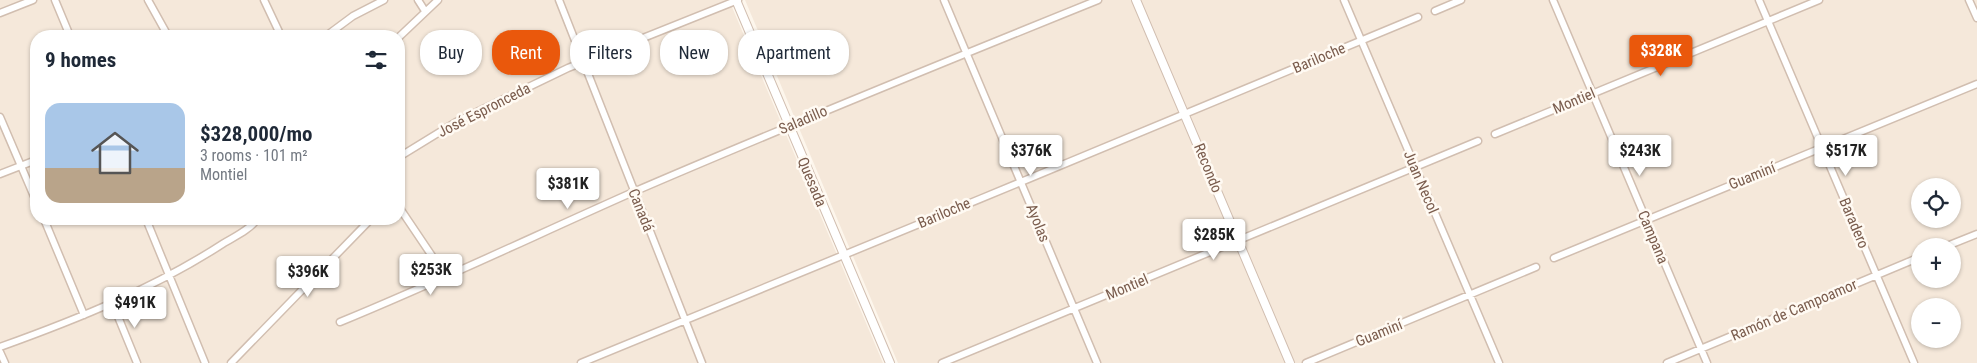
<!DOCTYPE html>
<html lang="en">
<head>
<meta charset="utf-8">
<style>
  :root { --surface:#fff; --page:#f2f2f3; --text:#1f2937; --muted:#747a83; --line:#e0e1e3; --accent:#ea580c }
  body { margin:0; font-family:"Roboto Condensed",sans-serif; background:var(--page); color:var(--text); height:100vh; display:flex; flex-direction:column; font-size:19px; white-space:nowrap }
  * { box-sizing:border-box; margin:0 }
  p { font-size:16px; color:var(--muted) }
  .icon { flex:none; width:28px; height:28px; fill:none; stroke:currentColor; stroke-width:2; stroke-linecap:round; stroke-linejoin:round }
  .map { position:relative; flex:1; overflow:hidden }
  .side { position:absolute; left:30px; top:30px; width:375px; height:195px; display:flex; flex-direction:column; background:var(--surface); border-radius:20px; box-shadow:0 1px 4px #0004 }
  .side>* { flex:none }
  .top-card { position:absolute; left:420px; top:30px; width:475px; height:45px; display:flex; gap:10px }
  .buttons { position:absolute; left:1911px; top:178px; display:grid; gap:10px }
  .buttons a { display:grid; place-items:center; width:50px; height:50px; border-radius:50%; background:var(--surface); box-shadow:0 1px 4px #0004; font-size:25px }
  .price { position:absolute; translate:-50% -42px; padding:0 11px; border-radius:5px; background:#fff; color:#222; font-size:16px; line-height:32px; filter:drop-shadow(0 1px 2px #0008) }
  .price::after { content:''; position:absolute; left:50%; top:30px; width:15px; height:11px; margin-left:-8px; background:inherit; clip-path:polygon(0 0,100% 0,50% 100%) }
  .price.on { background:var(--accent); color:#fff }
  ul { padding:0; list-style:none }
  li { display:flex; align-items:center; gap:15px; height:125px; padding:0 15px }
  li+li { border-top:1px solid var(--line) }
  li span { display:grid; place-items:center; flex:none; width:140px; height:100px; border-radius:15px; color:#555 }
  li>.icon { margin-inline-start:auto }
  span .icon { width:60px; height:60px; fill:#fffc; stroke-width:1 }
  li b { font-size:21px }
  h2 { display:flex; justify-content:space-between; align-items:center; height:60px; padding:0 15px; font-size:21px }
  .pill { padding:0 18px; border-radius:20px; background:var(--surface); box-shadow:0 1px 4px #0004; font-size:18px; line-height:45px }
  .pill.on { background:var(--accent); color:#fff }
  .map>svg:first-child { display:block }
</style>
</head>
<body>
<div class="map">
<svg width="1977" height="363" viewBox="0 0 1977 363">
  <rect width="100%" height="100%" fill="#fdf6ec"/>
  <!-- residential -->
  <path fill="#f5e8da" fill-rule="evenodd" d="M0,0H729L883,363H0ZM36,36H399V219H36Z
    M745,0H1977V363H898ZM1920,186H1952V219H1920ZM1920,246H1952V279H1920ZM1920,306H1952V339H1920Z"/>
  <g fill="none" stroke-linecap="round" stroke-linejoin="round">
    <!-- minor casing -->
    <g stroke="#d1beb0" stroke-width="9">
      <path id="minor" d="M55,0L70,36
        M148,0L168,36
        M264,0L281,36
        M418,0L425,11
        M559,0L702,363
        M944,0L1097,363
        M1344,0L1499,363
        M1553,0L1707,363
        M1759,0L1914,363
        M1969,0L1977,18
        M1435,11L1461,0
        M0,13L33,0
        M326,36L353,16L384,0
        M399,37L438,0
        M0,117L36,201
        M1495,134L1819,0
        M399,157L456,122L568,68L738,0
        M0,174L36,160
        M399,207L432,256L443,277
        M44,219L84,315
        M146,219L205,363
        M1947,246L1977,234
        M1554,258L1977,84
        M112,302L137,363
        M340,322C438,282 534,236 631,193C786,126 942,63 1098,0
        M0,347C78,319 155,288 224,243C234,237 251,229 257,219
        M0,352L5,363
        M231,363L371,219
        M581,363C860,249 1140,133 1418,17
        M942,363L1478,141
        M1306,363L1536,267
        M1667,363L1920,257"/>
    </g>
    <!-- tertiary casing -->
    <g stroke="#d1beb0" stroke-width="10">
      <path id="tertiary" d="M736,0L890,363
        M1136,0L1290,363"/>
    </g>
    <!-- minor -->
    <use href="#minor" stroke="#fff" stroke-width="6"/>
    <!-- tertiary -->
    <use href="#tertiary" stroke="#fff" stroke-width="8"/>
  </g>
  <g text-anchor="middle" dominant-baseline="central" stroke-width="5" stroke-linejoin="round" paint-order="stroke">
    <!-- street labels -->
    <g font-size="15" fill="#7a5c4d" stroke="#fffaf3">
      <text transform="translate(1319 58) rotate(-23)">Bariloche</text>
      <text transform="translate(1574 101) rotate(-23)">Montiel</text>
      <text transform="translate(484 110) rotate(-27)">José Espronceda</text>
      <text transform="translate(803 120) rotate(-23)">Saladillo</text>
      <text transform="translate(1208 168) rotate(68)">Recondo</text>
      <text transform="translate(1752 176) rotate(-22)">Guaminí</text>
      <text transform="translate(812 182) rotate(67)">Quesada</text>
      <text transform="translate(1421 182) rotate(67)">Juan Necol</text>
      <text transform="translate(641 210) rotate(68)">Canadá</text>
      <text transform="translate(944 213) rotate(-23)">Bariloche</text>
      <text transform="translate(1038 223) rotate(68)">Ayolas</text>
      <text transform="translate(1854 223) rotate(67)">Baradero</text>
      <text transform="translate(1653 237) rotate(67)">Campana</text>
      <text transform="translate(1127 287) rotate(-23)">Montiel</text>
      <text transform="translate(1794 310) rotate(-23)">Ramón de Campoamor</text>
      <text transform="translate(1379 333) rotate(-22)">Guaminí</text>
    </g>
  </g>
</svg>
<div class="buttons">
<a><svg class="icon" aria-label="locate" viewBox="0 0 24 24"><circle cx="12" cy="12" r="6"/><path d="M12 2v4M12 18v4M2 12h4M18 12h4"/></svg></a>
<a>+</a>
<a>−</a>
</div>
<b class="price on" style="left:1661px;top:77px">$328K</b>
<b class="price" style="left:1031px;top:177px">$376K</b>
<b class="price" style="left:1640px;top:177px">$243K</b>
<b class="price" style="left:1846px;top:177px">$517K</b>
<b class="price" style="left:568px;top:210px">$381K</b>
<b class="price" style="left:1214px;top:261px">$285K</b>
<b class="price" style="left:431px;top:296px">$253K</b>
<b class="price" style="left:308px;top:298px">$396K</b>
<b class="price" style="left:135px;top:329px">$491K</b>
<div class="top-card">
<a class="pill">Buy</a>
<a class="pill on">Rent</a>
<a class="pill">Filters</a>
<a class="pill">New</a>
<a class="pill">Apartment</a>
</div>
<section class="side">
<h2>9 homes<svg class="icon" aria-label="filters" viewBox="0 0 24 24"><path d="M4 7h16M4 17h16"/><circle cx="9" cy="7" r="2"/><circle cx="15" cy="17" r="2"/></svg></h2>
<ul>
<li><span style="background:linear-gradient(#a9c7e8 65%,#b9a48a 0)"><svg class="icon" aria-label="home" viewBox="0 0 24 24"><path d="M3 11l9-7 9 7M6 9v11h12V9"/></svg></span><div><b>$328,000/mo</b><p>3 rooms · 101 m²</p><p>Montiel</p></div></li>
</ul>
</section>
</div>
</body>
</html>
